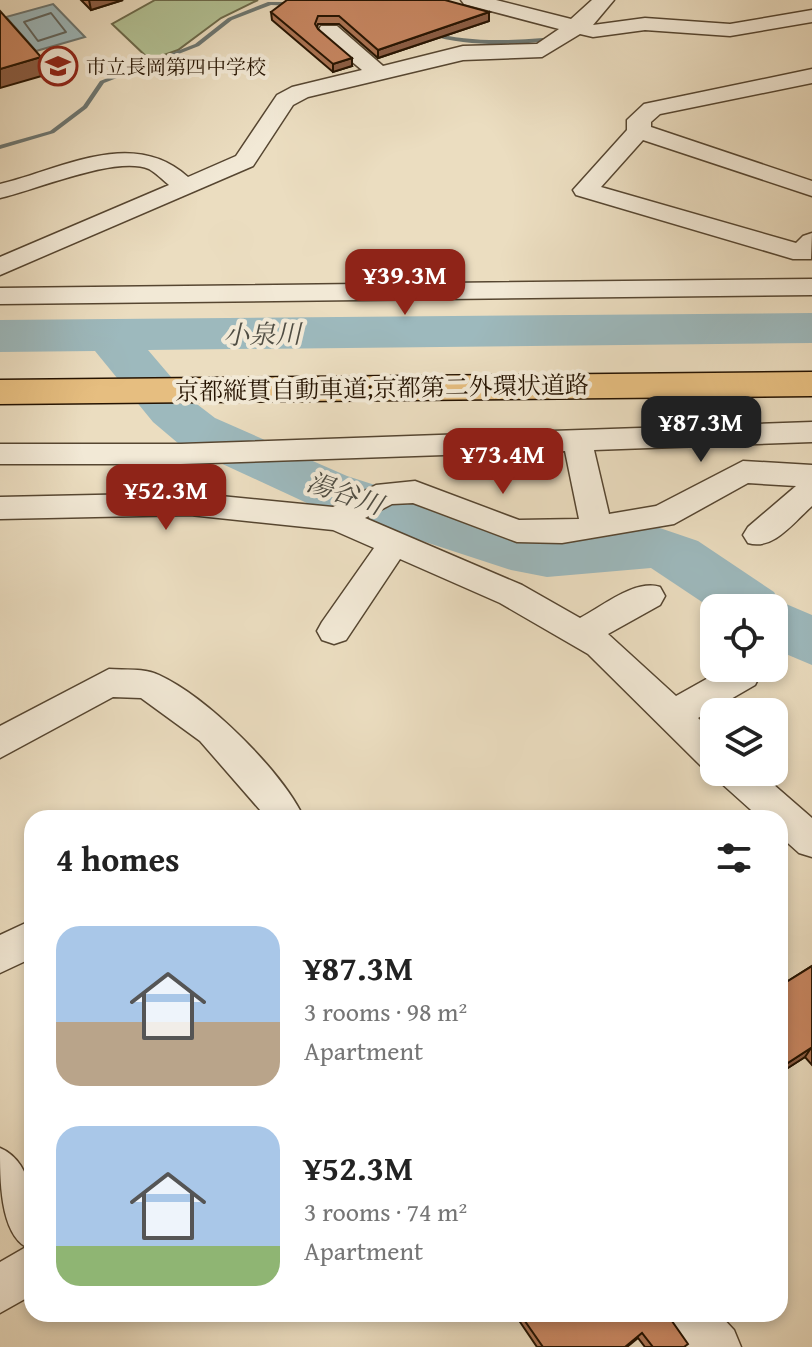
<!DOCTYPE html>
<html lang="en">
<head>
<meta charset="utf-8">
<style>
  :root { --surface:#fff; --page:#f6f6f6; --text:#222; --muted:#767676; --accent:#8f2418 }
  body { margin:0; font-family:"Gentium Book Plus","Noto Serif JP",serif; background:var(--page); color:var(--text); height:100vh; display:flex; flex-direction:column; font-size:30px; white-space:nowrap }
  * { box-sizing:border-box; margin:0 }
  p { font-size:26px; color:var(--muted) }
  .icon { flex:none; width:44px; height:44px; fill:none; stroke:currentColor; stroke-width:2; stroke-linecap:round; stroke-linejoin:round }
  .map { position:relative; flex:1; overflow:hidden }
  .drawer { position:absolute; left:24px; top:810px; width:764px; height:512px; display:flex; flex-direction:column; background:var(--surface); border-radius:24px; box-shadow:0 4px 12px #0003 }
  .drawer>* { flex:none }
  .buttons { position:absolute; left:700px; top:594px; display:grid; gap:16px }
  .buttons a { display:grid; place-items:center; width:88px; height:88px; border-radius:16px; background:var(--surface); box-shadow:0 4px 12px #0003; font-size:40px }
  .price { position:absolute; translate:-50% -68px; padding:0 18px; border-radius:16px; background:var(--accent); color:#fff; font-size:26px; line-height:52px; filter:drop-shadow(0 2px 4px #0008) }
  .price::after { content:''; position:absolute; left:50%; top:48px; width:24px; height:18px; margin-left:-12px; background:inherit; clip-path:polygon(0 0,100% 0,50% 100%) }
  .price.current { background:#222; color:#fff }
  ul { padding:0; list-style:none }
  li { display:flex; align-items:center; gap:24px; height:200px; padding:0 32px }
  li span { display:grid; place-items:center; flex:none; width:224px; height:160px; border-radius:24px; color:#555 }
  li>.icon { margin-inline-start:auto }
  span .icon { width:96px; height:96px; fill:#fffc; stroke-width:1 }
  li b { font-size:34px }
  h2 { display:flex; justify-content:space-between; align-items:center; height:96px; padding:0 32px; font-size:34px }
  .map>svg:first-child { display:block }
</style>
</head>
<body>
<div class="map">
<svg width="812" height="1347" viewBox="0 0 812 1347">
  <rect width="100%" height="100%" fill="#ebddc0"/>
  <filter id="stains"><feTurbulence type="fractalNoise" baseFrequency=".0025" numOctaves="4"/><feColorMatrix values="0 0 0 0 .2 0 0 0 0 .09 0 0 0 0 .02 0 0 0 .5 -.17"/></filter>
  <radialGradient id="worn" r=".72"><stop offset=".6" stop-color="#630" stop-opacity="0"/><stop offset="1" stop-color="#630" stop-opacity=".3"/></radialGradient>
  <!-- green -->
  <path fill="#b3c295" stroke="#6c6a4b" stroke-width="2" d="M155,0H258L221,18L178,50L150,60L112,24Z"/>
  <!-- water -->
  <path fill="#9db9bd" stroke="#6d7772" stroke-width="2" d="M53,4L85,37L36,51L6,17Z"/>
  <g fill="none" stroke-linecap="round" stroke-linejoin="round">
    <!-- shore -->
    <path stroke="#61665f" stroke-width="2" d="M51,13L66,32L38,41L24,22Z"/>
    <!-- stream -->
    <path fill="#6d7772" fill-rule="evenodd" d="M268,2H295L298,4L295,6L271,5L232,20L199,46L104,83L87,108L54,133L0,149V145L50,131L83,106L100,81L195,44L228,18Z
      M430,32C468,42 504,41 543,38L546,40L543,42C503,45 466,46 428,35L427,34Z"/>
    <!-- river -->
    <path fill="#9db9bd" fill-rule="evenodd" d="M812,313V343L148,350L189,398L215,418L347,476L512,529L547,535L654,526L698,541L774,592L779,601L812,615V665L774,649V608L714,610L651,568L547,577L511,570L309,504L179,444L153,422L95,351L0,352V320Z"/>
    <!-- minor casing -->
    <g stroke="#564631" stroke-width="3">
      <path id="minor" d="M461,0H496L571,19L592,0H614L593,25L645,18L730,24L812,10V22L730,36L645,30L593,37L580,34L542,57L463,60L308,97L293,105L253,166L0,275V257L169,185C163,180 156,173 149,169C116,155 36,190 0,198V184C62,169 133,127 188,177L236,156L277,95L292,87L362,70L321,36L318,31L321,26H337L383,66L463,46L537,44L559,29L464,4Z
        M812,69V83L660,114L651,122V127L812,181V196L643,140L601,187L796,243L803,236L812,233L811,259H793L576,195L573,190L627,130V120L644,104Z
        M812,279V295L0,304V288Z
        M812,422V442L594,450L609,514L656,506L743,461L812,465V506C794,522 773,551 748,543L743,535L748,527L796,486L748,483L674,524L562,543L517,542L413,503L392,504L365,518L522,585L580,618C603,606 635,579 660,587L665,596L660,605L608,634L676,696L726,668H756L760,675L755,685L698,718L714,733V770L701,766L588,654L500,603L400,559L346,640L334,644L322,640L317,631L322,622L374,548L333,530L190,515L0,519V497L190,493L333,507L376,485L415,481L519,520L579,519L565,451L181,464H0V444H181Z
        M109,669C125,670 144,668 159,675C207,697 281,770 304,818H267L200,741L141,698L113,697L0,758V726Z
        M716,772H759L812,818V857L799,853L780,836V818H760L721,783Z
        M32,920V958L0,973V935Z
        M0,1148C47,1168 32,1251 32,1295L0,1313V1262L26,1247C0,1232 0,1179 0,1148Z
        M665,1314H719L734,1330L741,1347H686L672,1330Z"/>
    </g>
    <!-- highway casing -->
    <g stroke="#251301" stroke-width="3">
      <path id="highway" d="M812,372V396L0,404V380Z"/>
    </g>
    <!-- minor -->
    <use href="#minor" fill="#f2e9d6" fill-rule="evenodd"/>
    <!-- highway -->
    <use href="#highway" fill="#e6be80" fill-rule="evenodd"/>
  </g>
  <!-- wall -->
  <path fill="#ac7454" stroke="#251301" stroke-width="2" d="M81,0H123L91,10Z
    M271,12L489,21L378,58L339,24H318L317,28L352,66L333,72L272,20Z
    M812,966V1065L805,1057L780,1073V986Z
    M520,1314H667L685,1347H645L638,1338L627,1347H537L518,1319Z"/>
  <!-- shaded-wall -->
  <path fill="#8c5e45" stroke="#251301" stroke-width="2" d="M89,0H123L91,10Z
    M489,12V21L378,58V50Z
    M41,57L45,75L0,88V69Z
    M352,58V66L333,72V64Z
    M811,1048L805,1057L780,1073V1068Z"/>
  <!-- building -->
  <path fill="#c88762" stroke="#251301" stroke-width="2" d="M287,0H445L489,12L378,50L339,16H318L315,24L318,29L352,58L333,64L271,12Z
    M0,11L41,57L0,69Z
    M812,966V1050L811,1048L780,1068V986Z
    M520,1314H667L688,1344L684,1347H653L642,1333L625,1347H543Z"/>
  <!-- icons -->
  <defs>
    <g id="school-ring" transform="scale(2)"><circle r="9.5" fill="#f2e9d6" stroke="#8f2418" stroke-width="1.5"/><path d="M0-5L7-2L0 1L-7-2ZM-4 1L0 2.5L4 1V4Q0 6-4 4Z" fill="#8f2418"/></g>
  </defs>
  <g fill-rule="evenodd">
    <use href="#school-ring" x="58" y="66"/>
  </g>
  <g text-anchor="middle" dominant-baseline="central" stroke-width="8" stroke-linejoin="round" paint-order="stroke">
    <!-- far-poi labels -->
    <g font-size="20" fill="#251301" stroke="#f2e9d6" text-anchor="start">
      <text x="86" y="66">市立長岡第四中学校</text>
    </g>
    <!-- street labels -->
    <g font-size="24" fill="#251301" stroke="#f2e9d6">
      <text transform="translate(382 388) rotate(-1)">京都縦貫自動車道;京都第二外環状道路</text>
    </g>
    <!-- water labels -->
    <g font-size="26" font-style="italic" fill="#4f4d43" stroke="#f2e9d6">
      <text transform="translate(262 334) rotate(-1)">小泉川</text>
      <text transform="translate(345 493) rotate(19)">湯谷川</text>
    </g>
  </g>
  <rect width="100%" height="100%" filter="url(#stains)"/>
  <rect width="100%" height="100%" fill="url(#worn)"/>
</svg>
<div class="buttons">
<a><svg class="icon" aria-label="locate" viewBox="0 0 24 24"><circle cx="12" cy="12" r="6"/><path d="M12 2v4M12 18v4M2 12h4M18 12h4"/></svg></a>
<a><svg class="icon" aria-label="layers" viewBox="0 0 24 24"><path d="M12 4l9 5-9 5-9-5zM3 14l9 5 9-5"/></svg></a>
</div>
<b class="price" style="left:405px;top:317px">¥39.3M</b>
<b class="price current" style="left:701px;top:464px">¥87.3M</b>
<b class="price" style="left:503px;top:496px">¥73.4M</b>
<b class="price" style="left:166px;top:532px">¥52.3M</b>
<section class="drawer">
<h2>4 homes<svg class="icon" aria-label="filters" viewBox="0 0 24 24"><path d="M4 7h16M4 17h16"/><circle cx="9" cy="7" r="2"/><circle cx="15" cy="17" r="2"/></svg></h2>
<ul>
<li><span style="background:linear-gradient(#a9c7e8 60%,#b9a48a 0)"><svg class="icon" aria-label="home" viewBox="0 0 24 24"><path d="M3 11l9-7 9 7M6 9v11h12V9"/></svg></span><div><b>¥87.3M</b><p>3 rooms · 98 m²</p><p>Apartment</p></div></li>
<li><span style="background:linear-gradient(#a9c7e8 75%,#8fb573 0)"><svg class="icon" aria-label="home" viewBox="0 0 24 24"><path d="M3 11l9-7 9 7M6 9v11h12V9"/></svg></span><div><b>¥52.3M</b><p>3 rooms · 74 m²</p><p>Apartment</p></div></li>
</ul>
</section>
</div>
</body>
</html>
